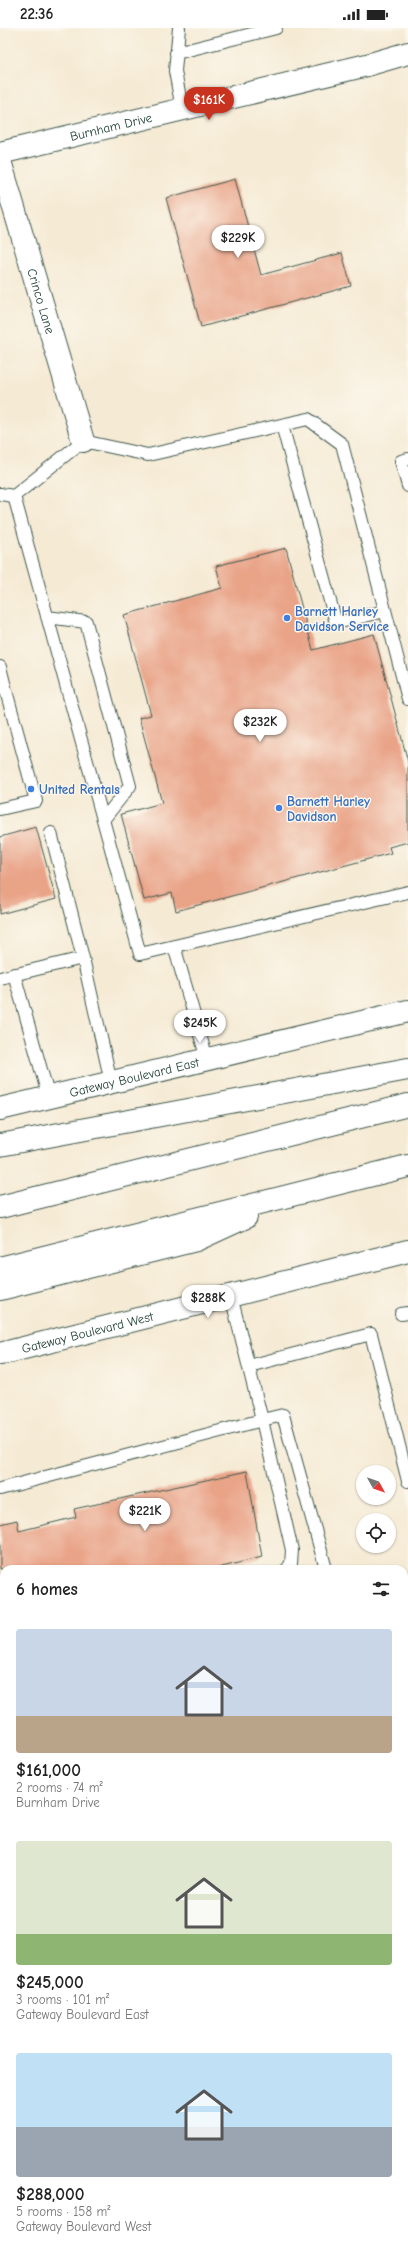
<!DOCTYPE html>
<html lang="en">
<head>
<meta charset="utf-8">
<style>
  :root { --surface:#fff; --page:#f2f2f2; --text:#222; --muted:#767676; --accent:#c8321e }
  body { margin:0; font-family:"Comic Neue",sans-serif; background:var(--page); color:var(--text); height:100vh; display:flex; flex-direction:column; font-size:15px; white-space:nowrap }
  * { box-sizing:border-box; margin:0 }
  p { font-size:13px; color:var(--muted) }
  .icon { flex:none; width:22px; height:22px; fill:none; stroke:currentColor; stroke-width:2; stroke-linecap:round; stroke-linejoin:round }
  .map { position:relative; flex:1; overflow:hidden }
  .details { position:absolute; left:0px; top:1537px; width:408px; height:692px; display:flex; flex-direction:column; background:var(--surface); border-radius:12px 12px 0 0; box-shadow:0 1px 3px #0004 }
  .details>* { flex:none }
  .needle { width:26px; rotate:130deg }
  .buttons { position:absolute; left:356px; top:1437px; display:grid; gap:8px }
  .buttons a { display:grid; place-items:center; width:40px; height:40px; border-radius:50%; background:var(--surface); box-shadow:0 1px 3px #0004; font-size:20px }
  .price { position:absolute; translate:-50% -34px; padding:0 9px; border-radius:14px; background:#fff; color:#222; font-size:13px; line-height:26px; filter:drop-shadow(0 1px 2px #0008) }
  .price::after { content:''; position:absolute; left:50%; top:24px; width:12px; height:9px; margin-left:-6px; background:inherit; clip-path:polygon(0 0,100% 0,50% 100%) }
  .price.active { background:var(--accent); color:#fff }
  ul { padding:0; list-style:none }
  li { display:grid; align-content:center; gap:8px; height:212px; padding:0 16px }
  li span { display:grid; place-items:center; height:124px; border-radius:4px; color:#555 }
  li>.icon { margin-inline-start:auto }
  span .icon { width:72px; height:72px; fill:#fffc; stroke-width:1 }
  li b { font-size:17px }
  h2 { display:flex; justify-content:space-between; align-items:center; height:48px; padding:0 16px; font-size:17px }
  .status { display:flex; justify-content:space-between; align-items:center; height:28px; padding:0 20px; background:var(--surface); direction:ltr }
  .status svg { height:11px; fill:currentColor }
  .map>svg:first-child { display:block }
</style>
</head>
<body>
<div class="status"><b>22:36</b><svg viewBox="0 0 49 12"><path d="M0 12V9h3v3zM5 12V6h3v6zM10 12V3h3v9zM15 12V0h3v12zM26 1h20v11H26zM47 4h2v5h-2z"/></svg></div>
<div class="map">
<svg width="408" height="2229" viewBox="0 0 408 2229">
  <rect width="100%" height="100%" fill="#fbf7ec"/>
  <filter id="ink" filterUnits="userSpaceOnUse"><feTurbulence type="fractalNoise" baseFrequency=".025" numOctaves="2"/><feDisplacementMap in="SourceGraphic" scale="8" xChannelSelector="R" yChannelSelector="G"/><feConvolveMatrix kernelMatrix="1 2 1 2 8 2 1 2 1" color-interpolation-filters="sRGB"/></filter>
  <filter id="wash" filterUnits="userSpaceOnUse"><feTurbulence type="fractalNoise" baseFrequency=".012" numOctaves="4" result="noise"/><feDisplacementMap in="SourceGraphic" scale="16" xChannelSelector="R" yChannelSelector="G"/><feGaussianBlur stdDeviation="0.9" result="paint"/><feColorMatrix in="noise" values="0 0 0 0 0 0 0 0 0 0 0 0 0 0 0 0 0 1.4 0 .05"/><feComposite in="paint" operator="in"/></filter>
  <g filter="url(#wash)">
    <rect width="100%" height="100%" fill="#f5ead4"/>
    <g id="blocks">
      <!-- building -->
      <path fill="#e9a387" d="M235,151L261,247L342,225L351,258L201,299L166,170Z
        M286,520L313,622L374,606L408,734V814L389,819L391,825L176,883L172,865L144,872L121,786L162,775L139,690L151,687L124,587L222,560L216,538Z
        M36,799L56,871L0,886V809Z
        M247,1443L262,1529L214,1541H0V1496L17,1492L19,1503L76,1489L74,1481Z"/>
    </g>
  </g>
  <g filter="url(#ink)">
    <use href="#blocks" fill-opacity="0" stroke="#3f574c" stroke-width="1"/>
    <g fill="none" stroke-linecap="round" stroke-linejoin="round">
      <!-- service casing -->
      <g stroke="#3f574c" stroke-width="14">
        <path id="service" d="M179,0L175,43L182,81
          M176,25L276,0
          M282,397L336,595L385,583
          M408,431L401,433L408,458
          M0,466L14,468
          M47,589L86,594L130,758L103,792
          M0,639L5,659L0,660
          M408,671L342,416L308,391L148,427L83,413L14,468L140,926L408,864
          M0,781L36,773L5,659
          M174,918L207,1031
          M83,930L111,1054
          M14,946L49,1070
          M0,950L83,930L51,805
          M401,1286L408,1285
          M249,1338L371,1306L408,1453
          M0,1461L262,1392L231,1268
          M287,1541L291,1536L292,1522L262,1392L283,1387L326,1541
          M404,1568L408,1567
          M0,1618L4,1617
          M0,1696L4,1708
          M0,1747L4,1746
          M0,1824L4,1831
          M0,1873L4,1869
          M0,1920L4,1919
          M0,2124H4
          M144,2225L145,2229"/>
      </g>
      <!-- minor casing -->
      <g stroke="#3f574c" stroke-width="24">
        <g id="minor">
          <path id="s1" d="M0,133L83,413"/>
        </g>
      </g>
      <!-- tertiary casing -->
      <g stroke="#3f574c" stroke-width="24">
        <g id="tertiary">
          <path id="s2" d="M0,125L367,37L408,25"/>
        </g>
      </g>
      <!-- secondary casing -->
      <g stroke="#3f574c" stroke-width="24">
        <g id="secondary">
          <path id="s3" d="M0,1081L408,983"/>
          <path id="s4" d="M0,1326L408,1223"/>
        </g>
      </g>
      <!-- motorway casing -->
      <g stroke="#3f574c" stroke-width="24">
        <path id="motorway" d="M0,1117L408,1041
          M0,1179L408,1077
          M0,1240L408,1138
          M0,1261L196,1212L246,1189"/>
      </g>
      <!-- service -->
      <use href="#service" stroke="#fff" stroke-width="12"/>
      <!-- minor -->
      <use href="#minor" stroke="#fff" stroke-width="22"/>
      <!-- tertiary -->
      <use href="#tertiary" stroke="#fff" stroke-width="22"/>
      <!-- secondary -->
      <use href="#secondary" stroke="#fff" stroke-width="22"/>
      <!-- motorway -->
      <use href="#motorway" stroke="#fff" stroke-width="22"/>
    </g>
  </g>
  <!-- markers -->
  <g fill="#3f7fe0" stroke="#fbf7ec" stroke-width="1.5">
    <circle cx="287" cy="590" r="4"/>
    <circle cx="31" cy="761" r="4"/>
    <circle cx="279" cy="780" r="4"/>
  </g>
  <g text-anchor="middle" dominant-baseline="central" stroke-width="3" stroke-linejoin="round" paint-order="stroke">
    <!-- street labels -->
    <g font-size="13" fill="#1f3d34" stroke="#fbf7ec">
      <text stroke="none"><textPath href="#s2" startOffset="114">Burnham Drive</textPath></text>
      <text stroke="none"><textPath href="#s1" startOffset="146">Crinco Lane</textPath></text>
      <text stroke="none"><textPath href="#s3" startOffset="138">Gateway Boulevard East</textPath></text>
      <text stroke="none"><textPath href="#s4" startOffset="90">Gateway Boulevard West</textPath></text>
    </g>
    <!-- shop labels -->
    <g font-size="13" font-weight="bold" fill="#366cbe" stroke="#fbf7ec" text-anchor="start">
      <text x="295" y="583">Barnett Harley<tspan x="295" dy="15">Davidson Service</tspan></text>
      <text x="39" y="761">United Rentals</text>
      <text x="287" y="773">Barnett Harley<tspan x="287" dy="15">Davidson</tspan></text>
    </g>
  </g>
</svg>
<div class="buttons">
<a><svg class="needle" viewBox="-14 -14 28 28"><path d="M0-13l5 13h-10z" fill="#e53935"/><path d="M0 13l5-13h-10z" fill="#767676"/></svg></a>
<a><svg class="icon" aria-label="locate" viewBox="0 0 24 24"><circle cx="12" cy="12" r="6"/><path d="M12 2v4M12 18v4M2 12h4M18 12h4"/></svg></a>
</div>
<b class="price active" style="left:209px;top:93px">$161K</b>
<b class="price" style="left:238px;top:231px">$229K</b>
<b class="price" style="left:260px;top:715px">$232K</b>
<b class="price" style="left:200px;top:1016px">$245K</b>
<b class="price" style="left:208px;top:1291px">$288K</b>
<b class="price" style="left:145px;top:1504px">$221K</b>
<section class="details">
<h2>6 homes<svg class="icon" aria-label="filters" viewBox="0 0 24 24"><path d="M4 7h16M4 17h16"/><circle cx="9" cy="7" r="2"/><circle cx="15" cy="17" r="2"/></svg></h2>
<ul>
<li><span style="background:linear-gradient(#c9d6e8 70%,#b9a48a 0)"><svg class="icon" aria-label="home" viewBox="0 0 24 24"><path d="M3 11l9-7 9 7M6 9v11h12V9"/></svg></span><div><b>$161,000</b><p>2 rooms · 74 m²</p><p>Burnham Drive</p></div></li>
<li><span style="background:linear-gradient(#dfe7d0 75%,#8fb573 0)"><svg class="icon" aria-label="home" viewBox="0 0 24 24"><path d="M3 11l9-7 9 7M6 9v11h12V9"/></svg></span><div><b>$245,000</b><p>3 rooms · 101 m²</p><p>Gateway Boulevard East</p></div></li>
<li><span style="background:linear-gradient(#bfe0f5 60%,#9aa5b1 0)"><svg class="icon" aria-label="home" viewBox="0 0 24 24"><path d="M3 11l9-7 9 7M6 9v11h12V9"/></svg></span><div><b>$288,000</b><p>5 rooms · 158 m²</p><p>Gateway Boulevard West</p></div></li>
</ul>
</section>
</div>
</body>
</html>
